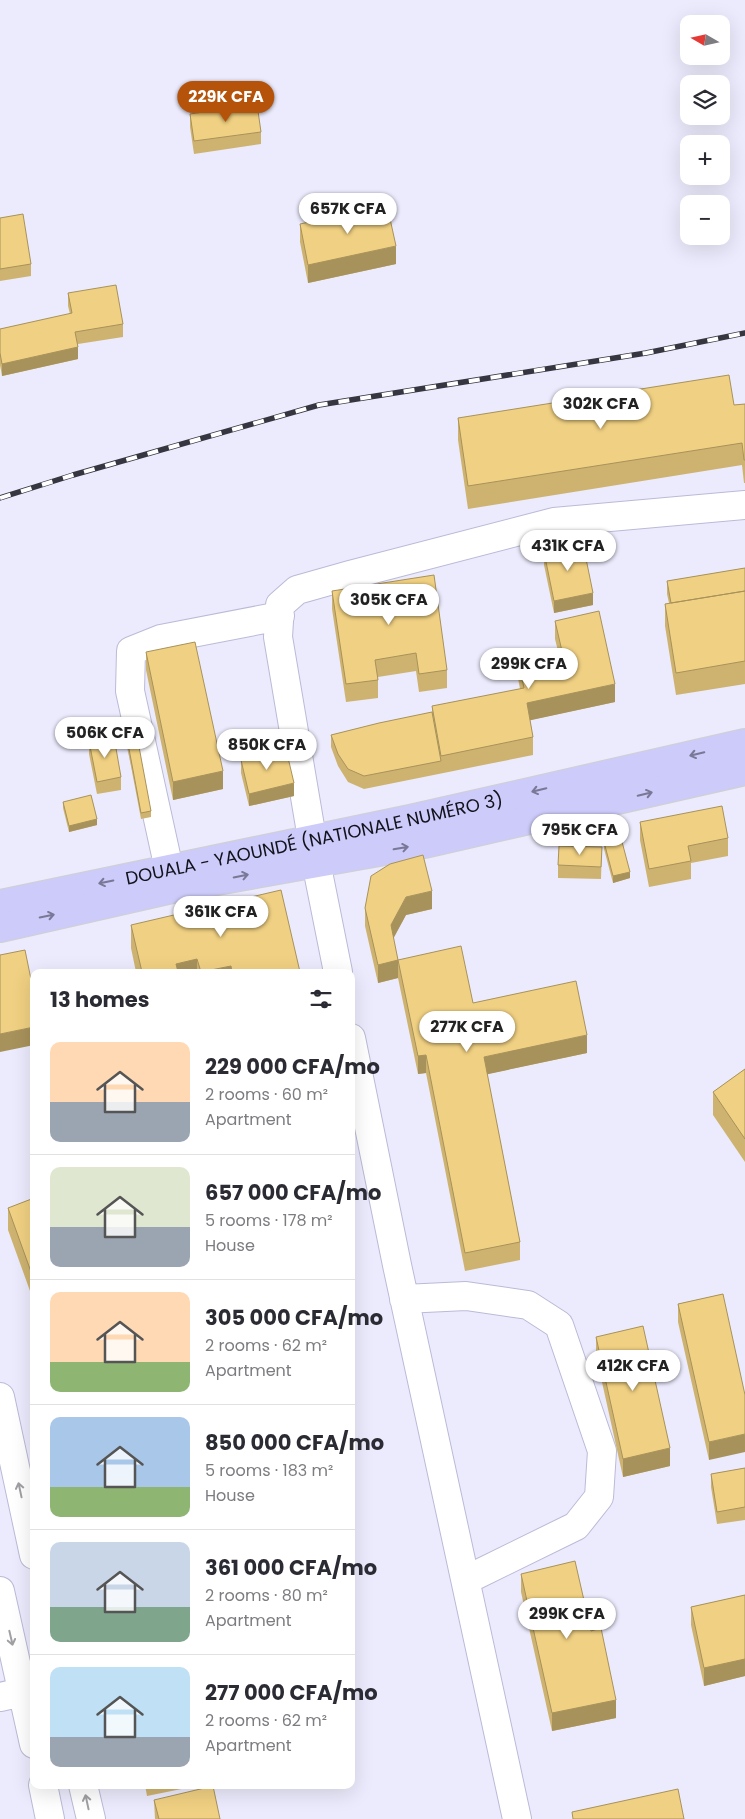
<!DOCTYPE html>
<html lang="en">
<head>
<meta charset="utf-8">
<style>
  :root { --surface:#fff; --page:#f7f7f7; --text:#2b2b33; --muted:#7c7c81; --line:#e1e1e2; --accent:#b45309 }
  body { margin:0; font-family:Poppins,sans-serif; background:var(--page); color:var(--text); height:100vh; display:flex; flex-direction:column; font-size:19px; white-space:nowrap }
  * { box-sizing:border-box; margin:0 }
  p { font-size:16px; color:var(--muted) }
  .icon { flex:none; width:28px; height:28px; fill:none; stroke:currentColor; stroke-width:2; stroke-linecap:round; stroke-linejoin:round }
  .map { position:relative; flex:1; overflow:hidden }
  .sheet { position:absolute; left:30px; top:969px; width:325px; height:820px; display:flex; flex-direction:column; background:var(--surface); border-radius:10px; box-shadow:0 5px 20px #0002 }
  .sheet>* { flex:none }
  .needle { width:32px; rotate:279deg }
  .controls { position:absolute; left:680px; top:15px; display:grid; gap:10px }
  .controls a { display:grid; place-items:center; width:50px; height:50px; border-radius:10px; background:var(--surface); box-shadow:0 5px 20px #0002; font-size:25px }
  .price { position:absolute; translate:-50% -42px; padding:0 11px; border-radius:18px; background:#fff; color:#222; font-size:16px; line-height:32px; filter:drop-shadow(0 1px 2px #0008) }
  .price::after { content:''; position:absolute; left:50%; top:30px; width:15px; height:11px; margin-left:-8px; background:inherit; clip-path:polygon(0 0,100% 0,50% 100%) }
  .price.selected { background:var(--accent); color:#fff }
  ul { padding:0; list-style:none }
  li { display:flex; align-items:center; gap:15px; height:125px; padding:0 20px }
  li+li { border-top:1px solid var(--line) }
  li span { display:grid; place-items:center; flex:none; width:140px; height:100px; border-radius:10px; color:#555 }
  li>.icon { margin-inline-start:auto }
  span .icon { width:60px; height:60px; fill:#fffc; stroke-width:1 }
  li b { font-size:21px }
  h2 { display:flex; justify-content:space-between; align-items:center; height:60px; padding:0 20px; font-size:21px }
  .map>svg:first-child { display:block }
</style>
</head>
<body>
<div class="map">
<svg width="745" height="1819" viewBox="0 0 745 1819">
  <rect width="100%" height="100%" fill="#ebebfd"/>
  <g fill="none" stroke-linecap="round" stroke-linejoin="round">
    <!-- minor casing -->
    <g stroke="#bbbad7" stroke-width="30">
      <path id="minor" d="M169,869L130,691L131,651L161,639L280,616
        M338,972L316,862L278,637L280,605L297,590L350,575L554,522L745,505
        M351,1038L397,1265L517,1819
        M404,1299L466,1296L528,1305L559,1325L602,1451L599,1497L576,1526L466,1580
        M0,1397L34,1555
        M0,1591L34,1744
        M0,1697L22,1692
        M43,1785L50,1819
        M83,1785L91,1819"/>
    </g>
    <!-- highway casing -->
    <g stroke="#d0d0d2" stroke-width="30">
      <g id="highway">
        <path id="s1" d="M0,904L410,819L745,743"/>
        <path d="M0,928L172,889L424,844L745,771"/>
      </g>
    </g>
    <!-- minor -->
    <use href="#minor" stroke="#fff" stroke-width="28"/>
    <!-- highway -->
    <use href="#highway" stroke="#cdcbf9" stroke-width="28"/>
    <!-- rail casing -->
    <g stroke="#363641" stroke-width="5.5">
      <path id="rail" d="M0,498L73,475L319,405L646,353L745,333"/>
    </g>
    <!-- rail -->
    <use href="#rail" stroke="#fff" stroke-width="4" stroke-dasharray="11" stroke-linecap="butt"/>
  </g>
  <!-- wall -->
  <path fill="#ceb370" d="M190,114L261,132V144L194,154L190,127Z
    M0,218L31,264V276L0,281Z
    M300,224L396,264L308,283L300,242Z
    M68,293L123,324V337L78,344V359L2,376L0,365V329L70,314L68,306Z
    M745,404V483H744L742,465L468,509L458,440V418L734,405Z
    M544,552L593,605L554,613L544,565Z
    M745,568V684L676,695L665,626V604L669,603L667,594V581Z
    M332,591L447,670V688L419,692L416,671L378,677V698L346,702L332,609Z
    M555,621L615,702L530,720L533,737V755L364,789L348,782L338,766L331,747V735L432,712V706L520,689L518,678V660L558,651L555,639Z
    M146,652L223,789L173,800L146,670Z
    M127,738L151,811V817L141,819L127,745Z
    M89,741L121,777V790L97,794L89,754Z
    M241,760L294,796L249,806L241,773Z
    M63,802L97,825L69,832L63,808Z
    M640,822L728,838V856L691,863V879L649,887L640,840Z
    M604,842L630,878L613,883L604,849Z
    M602,847L601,879L558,878V865Z
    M365,908L432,909L406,915L393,938L398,960L473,1003L587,1053L487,1074L520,1242V1260L465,1271L426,1073L418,1074L398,978L378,983L365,926Z
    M131,925L300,972H136L131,948Z
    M745,1069V1162L713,1115V1092Z
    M34,1198V1302L8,1230V1208Z
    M723,1294L709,1460L678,1322V1304Z
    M596,1337L670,1466L623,1477L596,1355Z
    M745,1468V1520L717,1524L711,1487V1474Z
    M521,1574L591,1631L616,1718L552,1731L521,1592Z
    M745,1595V1676L704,1686L691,1625V1607Z
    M145,1785H201L147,1796Z
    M154,1800L220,1819H155Z"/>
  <!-- shaded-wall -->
  <path fill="#a8925b" d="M396,246V264L308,283V265Z
    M78,347V359L2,376V364Z
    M593,593V605L554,613V601Z
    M615,684V702L527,721V703Z
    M223,771V789L173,800V782Z
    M294,783V796L249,806V794Z
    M97,819V825L69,832V826Z
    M630,872V878L613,883V876Z
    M432,891V909L406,915L391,943V925L406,897Z
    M197,959V972H176V964Z
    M398,960V978L378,983V965Z
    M231,966V972H203Z
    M34,1027V1045L0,1052V1034Z
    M587,1035V1053L484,1075V1057Z
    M426,1055V1073L418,1074V1056Z
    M745,1434V1452L709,1460V1442Z
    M670,1448V1466L623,1477V1459Z
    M745,1659V1676L704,1686V1668Z
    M616,1700V1718L552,1731V1713Z"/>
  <!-- building -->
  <path fill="#f0d082" stroke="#a8925b" d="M257,104L261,132L194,141L190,114Z
    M387,205L396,246L308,265L300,224Z
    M23,214L31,264L0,269V218Z
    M116,285L123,324L75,332L78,347L2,364L0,353V329L72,313L68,293Z
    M729,375L734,405L745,404V460H744L742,443L468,486L458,418Z
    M583,544L593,593L554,601L544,552Z
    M745,568V591L671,603L667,581Z
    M434,575L447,670L419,674L416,653L375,660L378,680L346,684L332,591Z
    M745,591V661L676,673L665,604Z
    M599,611L615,684L527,703L533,737L441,756L432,706L524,688L518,660L562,651L555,621Z
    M195,642L223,771L173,782L146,652Z
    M432,712L441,761L364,776L348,769L338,754L331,735L379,723Z
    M137,736L151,811L141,813L127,738Z
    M114,737L121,777L97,782L89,741Z
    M286,749L294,783L249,794L241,760Z
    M91,795L97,819L69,826L63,802Z
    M722,806L728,838L688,846L691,861L649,869L640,822Z
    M621,838L630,872L613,876L604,842Z
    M559,846L602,847L601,867L558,865Z
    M423,855L432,891L406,897L391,925L398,960L461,946L473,1003L576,981L587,1035L484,1057L520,1242L465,1253L426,1055L418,1056L398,960L378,965L365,908L371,876L390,864Z
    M281,890L300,972H232L231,966L201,972L197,959L176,964L178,972H142L131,925Z
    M25,950L34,994V1027L0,1034V955Z
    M745,1069V1139L713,1092Z
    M34,1198V1280L8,1208Z
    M723,1294L745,1395V1434L709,1442L678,1304Z
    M643,1326L670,1448L623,1459L596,1337Z
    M745,1468V1507L717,1512L711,1474Z
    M575,1561L591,1631L601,1628L616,1700L552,1713L521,1574Z
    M745,1595V1659L704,1668L691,1607Z
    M213,1786L220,1819H159L154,1800Z
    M678,1789L684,1819H573L572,1812Z"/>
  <!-- one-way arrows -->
  <defs><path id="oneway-shaft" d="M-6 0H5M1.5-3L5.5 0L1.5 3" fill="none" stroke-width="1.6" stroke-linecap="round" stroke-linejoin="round" transform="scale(1.25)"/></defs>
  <g stroke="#797896">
    <use href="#oneway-shaft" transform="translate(697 754) rotate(167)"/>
    <use href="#oneway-shaft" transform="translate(539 790) rotate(167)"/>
    <use href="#oneway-shaft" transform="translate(645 794) rotate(-13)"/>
    <use href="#oneway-shaft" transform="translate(401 848) rotate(-10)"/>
    <use href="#oneway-shaft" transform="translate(241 876) rotate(-11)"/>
    <use href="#oneway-shaft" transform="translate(106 882) rotate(168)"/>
    <use href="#oneway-shaft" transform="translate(47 916) rotate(-12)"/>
  </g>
  <g stroke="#a0a0a4">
    <use href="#oneway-shaft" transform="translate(20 1490) rotate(-102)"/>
    <use href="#oneway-shaft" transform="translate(11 1638) rotate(77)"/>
    <use href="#oneway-shaft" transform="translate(87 1802) rotate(-102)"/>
  </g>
  <g text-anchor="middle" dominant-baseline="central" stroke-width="4" stroke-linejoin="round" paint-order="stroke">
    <!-- street labels -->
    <g font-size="18" fill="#12121c" stroke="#fff">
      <text stroke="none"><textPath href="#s1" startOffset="321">DOUALA - YAOUNDÉ (NATIONALE NUMÉRO 3)</textPath></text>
    </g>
  </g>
</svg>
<div class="controls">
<a><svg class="needle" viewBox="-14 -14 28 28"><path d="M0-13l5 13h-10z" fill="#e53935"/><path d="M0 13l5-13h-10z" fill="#7c7c81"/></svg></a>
<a><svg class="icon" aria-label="layers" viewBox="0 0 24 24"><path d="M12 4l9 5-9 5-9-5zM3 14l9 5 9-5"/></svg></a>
<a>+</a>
<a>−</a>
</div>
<b class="price selected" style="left:226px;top:123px">229K CFA</b>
<b class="price" style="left:348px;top:235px">657K CFA</b>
<b class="price" style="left:601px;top:430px">302K CFA</b>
<b class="price" style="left:568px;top:572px">431K CFA</b>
<b class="price" style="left:389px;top:626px">305K CFA</b>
<b class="price" style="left:529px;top:690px">299K CFA</b>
<b class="price" style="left:105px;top:759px">506K CFA</b>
<b class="price" style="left:267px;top:771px">850K CFA</b>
<b class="price" style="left:580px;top:856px">795K CFA</b>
<b class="price" style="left:221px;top:938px">361K CFA</b>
<b class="price" style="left:467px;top:1053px">277K CFA</b>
<b class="price" style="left:633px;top:1392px">412K CFA</b>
<b class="price" style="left:567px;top:1640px">299K CFA</b>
<section class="sheet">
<h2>13 homes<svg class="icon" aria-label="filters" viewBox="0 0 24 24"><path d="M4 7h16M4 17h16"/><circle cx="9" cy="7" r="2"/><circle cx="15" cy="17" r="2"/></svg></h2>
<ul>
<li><span style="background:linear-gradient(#ffd9b3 60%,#9aa5b1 0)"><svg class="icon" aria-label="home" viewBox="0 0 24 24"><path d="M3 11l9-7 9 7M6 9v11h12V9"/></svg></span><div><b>229 000 CFA/mo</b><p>2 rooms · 60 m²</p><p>Apartment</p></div></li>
<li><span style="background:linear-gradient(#dfe7d0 60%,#9aa5b1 0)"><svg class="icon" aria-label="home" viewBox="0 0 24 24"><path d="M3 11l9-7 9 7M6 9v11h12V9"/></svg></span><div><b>657 000 CFA/mo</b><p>5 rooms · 178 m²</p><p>House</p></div></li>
<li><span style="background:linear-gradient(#ffd9b3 70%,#8fb573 0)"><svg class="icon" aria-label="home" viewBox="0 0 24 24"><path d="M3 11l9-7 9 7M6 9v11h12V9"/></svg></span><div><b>305 000 CFA/mo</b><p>2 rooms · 62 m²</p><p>Apartment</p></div></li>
<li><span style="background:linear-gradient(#a9c7e8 70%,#8fb573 0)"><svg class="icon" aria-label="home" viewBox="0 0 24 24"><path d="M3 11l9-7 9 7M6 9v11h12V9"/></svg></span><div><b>850 000 CFA/mo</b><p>5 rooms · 183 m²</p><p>House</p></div></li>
<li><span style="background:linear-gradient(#c9d6e8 65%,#7fa58c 0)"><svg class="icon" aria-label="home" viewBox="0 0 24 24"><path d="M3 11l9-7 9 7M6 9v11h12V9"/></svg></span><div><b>361 000 CFA/mo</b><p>2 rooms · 80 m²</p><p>Apartment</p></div></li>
<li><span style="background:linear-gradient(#bfe0f5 70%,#9aa5b1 0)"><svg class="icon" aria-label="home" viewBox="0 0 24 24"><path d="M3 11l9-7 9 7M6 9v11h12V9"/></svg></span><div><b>277 000 CFA/mo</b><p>2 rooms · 62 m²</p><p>Apartment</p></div></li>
</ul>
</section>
</div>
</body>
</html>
